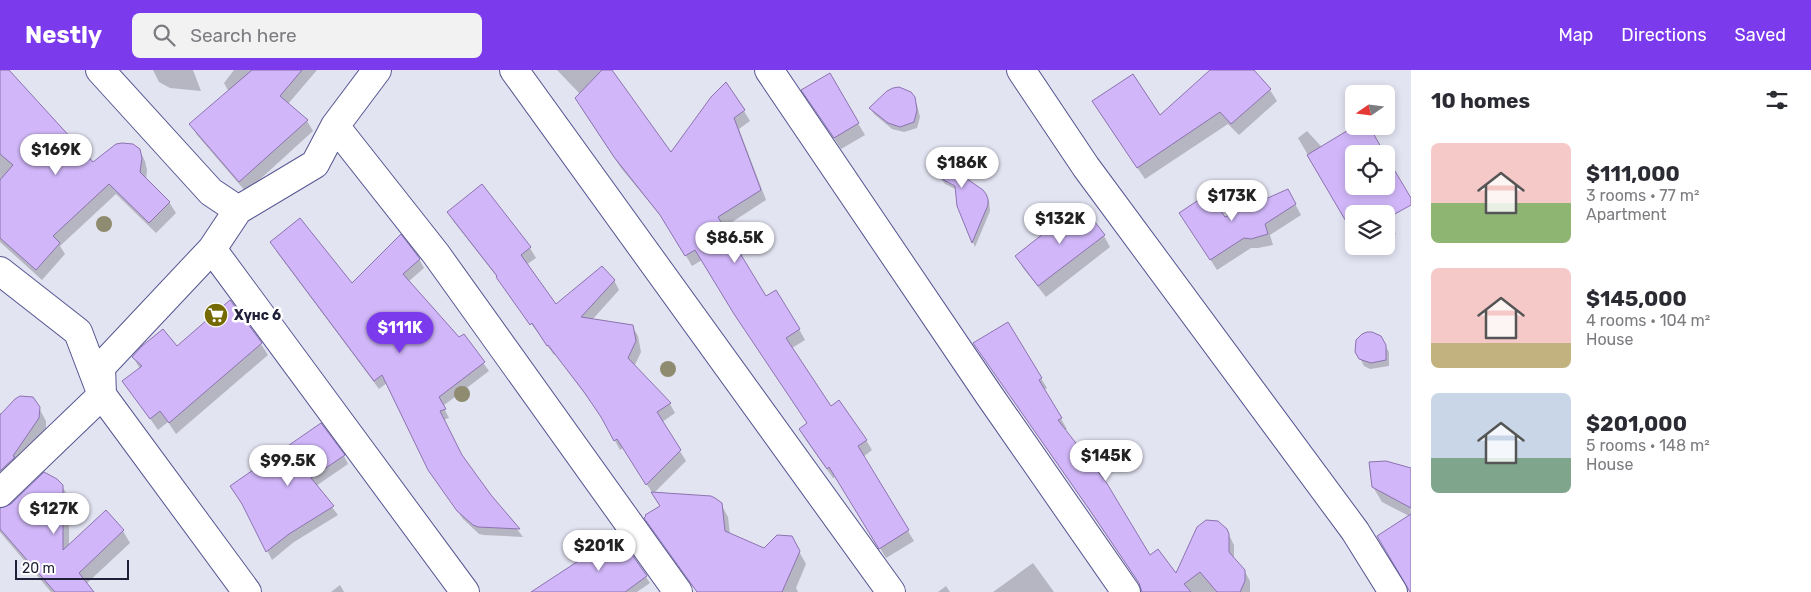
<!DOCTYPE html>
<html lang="en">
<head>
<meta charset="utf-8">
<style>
  :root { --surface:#fff; --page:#f2f2f3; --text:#2b2b33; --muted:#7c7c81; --accent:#7c3aed }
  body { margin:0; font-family:Rubik,sans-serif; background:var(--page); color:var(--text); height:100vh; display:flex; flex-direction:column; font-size:19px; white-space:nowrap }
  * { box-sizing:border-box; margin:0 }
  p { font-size:16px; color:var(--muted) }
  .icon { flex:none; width:28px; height:28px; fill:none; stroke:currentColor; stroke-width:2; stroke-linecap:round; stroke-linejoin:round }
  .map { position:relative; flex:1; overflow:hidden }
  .details { display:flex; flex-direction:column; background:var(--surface); width:400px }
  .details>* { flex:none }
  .needle { width:32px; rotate:256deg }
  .fabs { position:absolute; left:1345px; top:15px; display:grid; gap:10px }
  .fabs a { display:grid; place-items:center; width:50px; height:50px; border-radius:8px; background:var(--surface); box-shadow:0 2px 8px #0003; font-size:25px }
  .scale { position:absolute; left:15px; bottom:12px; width:114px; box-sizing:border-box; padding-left:5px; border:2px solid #1f1f38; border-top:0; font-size:14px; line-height:18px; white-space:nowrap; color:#1f1f38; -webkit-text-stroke:4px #fff; paint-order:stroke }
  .price { position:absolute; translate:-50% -42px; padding:0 11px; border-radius:18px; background:#fff; color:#222; font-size:16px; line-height:32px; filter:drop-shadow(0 1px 2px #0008) }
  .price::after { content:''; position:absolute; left:50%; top:30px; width:15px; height:11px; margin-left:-8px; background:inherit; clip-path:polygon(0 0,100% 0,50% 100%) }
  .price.active { background:var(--accent); color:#fff }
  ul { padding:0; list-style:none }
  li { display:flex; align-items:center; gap:15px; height:125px; padding:0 20px }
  li span { display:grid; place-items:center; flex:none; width:140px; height:100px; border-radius:8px; color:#555 }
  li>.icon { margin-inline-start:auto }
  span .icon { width:60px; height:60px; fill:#fffc; stroke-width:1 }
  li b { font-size:21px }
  h2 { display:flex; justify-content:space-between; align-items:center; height:60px; padding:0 20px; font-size:21px }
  header { display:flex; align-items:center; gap:30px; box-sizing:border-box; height:70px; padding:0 25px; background:var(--accent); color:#fff }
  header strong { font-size:24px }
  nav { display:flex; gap:28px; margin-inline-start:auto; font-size:18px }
  .search { width:350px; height:45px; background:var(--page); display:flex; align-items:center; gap:12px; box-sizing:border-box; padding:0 18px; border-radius:8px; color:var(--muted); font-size:19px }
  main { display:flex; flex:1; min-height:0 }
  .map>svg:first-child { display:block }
</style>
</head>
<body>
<header>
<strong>Nestly</strong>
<div class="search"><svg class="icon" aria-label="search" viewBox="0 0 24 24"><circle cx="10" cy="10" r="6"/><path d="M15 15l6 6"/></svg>Search here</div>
<nav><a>Map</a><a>Directions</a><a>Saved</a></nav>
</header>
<main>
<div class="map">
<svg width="1411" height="522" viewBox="0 0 1411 522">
  <rect width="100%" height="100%" fill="#e3e4f2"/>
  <!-- shadow -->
  <path fill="#0003" d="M0,0H7L93,94L139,80L145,91L147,100L146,110L169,132L176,143L156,163L116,124L60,176L65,184L42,210L0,172Z
    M153,0H193L201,21L170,18L159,12Z
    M234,0H317L288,34L307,51L313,61L246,122L197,65L191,55L229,22L224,13Z
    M557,0H611L671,84L744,41L750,51L739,59L766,130L723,158L765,228L799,259L805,270L792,278L831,337L866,370L872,380L863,387L914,471L886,488L836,407L833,408L806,370L800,360L808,354L702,190L692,196L668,155L621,98L582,39L580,24Z
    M1212,0H1252L1270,20L1277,31L1239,65L1228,54L1145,109L1100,43L1160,47Z
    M829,4L865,65L841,79L810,32Z
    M914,28L917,35L920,47L917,58L904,62L892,59L874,44L870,38Z
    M1307,61L1354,112V163L1298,68Z
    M959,84L967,100L966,110L985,125L989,131L990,141L975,177L958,136L957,120L945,114L939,106Z
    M1288,121L1301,145L1270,165L1273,175L1258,178H1251L1217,200L1187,153L1224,149Z
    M448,142L530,178L536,188L526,195L556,235L614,210L619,220L592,250L632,256L638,266L641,282L634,297L670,334L675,343L662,352L686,391L654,423L721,434L728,447L730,465L764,479L791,467L806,494L796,518L798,522H697L646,448L661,436L623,378L620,380L606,354L591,332L555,284L554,285L497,207L454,152Z
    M1386,147L1396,164L1386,170Z
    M1104,166L1110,177L1046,227L1023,198L1016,186Z
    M1362,176H1376L1365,182Z
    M276,181L352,215L419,189L424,198L408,212L459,269L464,266L489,301L443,336L449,348L443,350L463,388L523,467L484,465L479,464L463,449L435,409L387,313L379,319Z
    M1007,253L1047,318L1044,320L1067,359L1064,360L1150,487L1176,505L1226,459L1234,475V490L1244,500L1250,511V522H1143L1141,515L1096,450L975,274Z
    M1380,267L1389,282V296L1370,299L1364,296L1357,282Z
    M261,274L268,285L176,364L168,352L158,360L124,311L140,299L133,287L177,278Z
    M39,338L46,351V360L31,382L0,420V343L3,344Z
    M344,386L348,394L316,416L338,445L294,472L272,490L246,439Z
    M1411,399V447L1382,432L1373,417Z
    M62,416L69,428V476L123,461L130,473L86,514L93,522H51L0,462V439Z
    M1033,493L1054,522H993Z
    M646,507L650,513L637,522H533Z
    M340,515L344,522H331Z
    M946,516L950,522H938Z"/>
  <!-- building -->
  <path fill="#d1b7f9" stroke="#8c73b0" d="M0,0H9L93,92L116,74L122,73L133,74L140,79L142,88L140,102L170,132L149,153L109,114L53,166L60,173L36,200L0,168V110L13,95L0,84Z
    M252,0H302L280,26L308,50L239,112L189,54Z
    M602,0H612L671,82L711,27L726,12L745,40L734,48L761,120L718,147L766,226L776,220L800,259L786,268L831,336L839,330L867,370L858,376L909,460L879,479L829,397L827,399L799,359L807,353L734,244L695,180L685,186L660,145L614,87L575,28Z
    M1210,0H1254L1271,19L1231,54L1220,42L1137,98L1092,31L1133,4L1160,45Z
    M830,3L859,53L834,68L801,20Z
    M899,17L911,22L915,27L917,40L914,52L900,57L888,53L869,38L887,21L893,18Z
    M1355,56H1369L1385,84H1354V116H1386V86L1411,128V135L1386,149V144H1354V165L1307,85Z
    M950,79L960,83L963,88L965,92L963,106L983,120L986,124L988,129V135L972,173L957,136L955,116L940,108L934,100L935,80Z
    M482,114L531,177L521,185L556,234L602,196L615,210L581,247L633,255L636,271L628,288L671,333L657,342L681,380L646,415L617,369L614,371L601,347L584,322L548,275L547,276L532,253L530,255L496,207L497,206L447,142Z
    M1288,119L1296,134L1265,154L1268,164L1251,169L1244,168L1210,190L1179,143L1209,123L1225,147Z
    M1081,134L1105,165L1038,216L1015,186Z
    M300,148L352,213L401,164L420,189L403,204L459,267L464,264L485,292L439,327L446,339L440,341L462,385L491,425L520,459L478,457L473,455L457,441L428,400L382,305L374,311L270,172Z
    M230,230L262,273L169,353L160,341L150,349L122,311L142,296L132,287L142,276L163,259L177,276Z
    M1008,252L1042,308L1039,310L1062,348L1058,350L1106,412L1150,485L1158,479L1176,503L1197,457L1206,450L1218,451L1227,459L1229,464V482L1245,500V511L1240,522H1217L1200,502L1184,514L1191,522H1142L1139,513L1089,439L973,273Z
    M1367,262H1372L1381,266L1386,275V290L1371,293L1359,289L1355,282L1356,270L1362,264Z
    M20,326L33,327L40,337L39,348L13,386L15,387L0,401V345L15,329Z
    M321,353L345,385L311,408L334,436L289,464L266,482L242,434L230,416Z
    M1386,391L1411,398V438L1372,417L1369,392Z
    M44,402L57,409L63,415V480L106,440L124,460L79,503L94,522H55L0,459V438L11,434Z
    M651,422L711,426L715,428L722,433L725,461L764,478L777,465L792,466L800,481L782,522H697L644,448L646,446L645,445L660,436Z
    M1411,444V522H1410L1377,466Z
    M618,465L647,506L625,522H531Z"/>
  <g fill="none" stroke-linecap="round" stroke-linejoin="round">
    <!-- street casing -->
    <g stroke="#555590" stroke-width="30">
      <path id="street" d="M100,0L211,122L238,140
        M514,0L891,522
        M769,0L989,325L1126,522
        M1021,0L1086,97L1355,461L1393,522
        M335,56L436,184L678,522
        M212,179L465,522
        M0,201L78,262L102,325L247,522
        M0,423L102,325L101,297L212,179L238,140L315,94L335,56L377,0"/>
    </g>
    <!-- street -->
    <use href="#street" stroke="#fff" stroke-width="28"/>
  </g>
  <!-- trees -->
  <g fill="#8f8b70">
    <circle cx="104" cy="154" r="8"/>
    <circle cx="668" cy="299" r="8"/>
    <circle cx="462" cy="324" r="8"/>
  </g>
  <!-- icons -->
  <defs>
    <g id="supermarket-disc" transform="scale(1.25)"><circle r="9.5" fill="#756a02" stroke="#fff"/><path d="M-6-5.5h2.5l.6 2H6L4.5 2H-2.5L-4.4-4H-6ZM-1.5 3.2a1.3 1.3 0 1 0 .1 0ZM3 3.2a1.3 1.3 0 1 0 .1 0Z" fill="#fff"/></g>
  </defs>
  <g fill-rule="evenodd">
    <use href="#supermarket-disc" x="216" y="245"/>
  </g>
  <g text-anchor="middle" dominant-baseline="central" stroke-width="5" stroke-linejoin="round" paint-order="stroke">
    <!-- poi labels -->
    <g font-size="14" font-weight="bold" fill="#1f1f38" stroke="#fff" text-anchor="start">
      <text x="234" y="245">Хүнс 6</text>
    </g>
  </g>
</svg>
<div class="fabs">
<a><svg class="needle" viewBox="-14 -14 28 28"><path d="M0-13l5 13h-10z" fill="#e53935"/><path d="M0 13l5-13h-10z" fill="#7c7c81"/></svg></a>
<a><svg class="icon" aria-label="locate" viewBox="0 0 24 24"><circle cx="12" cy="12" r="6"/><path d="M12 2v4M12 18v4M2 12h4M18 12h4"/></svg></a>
<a><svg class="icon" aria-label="layers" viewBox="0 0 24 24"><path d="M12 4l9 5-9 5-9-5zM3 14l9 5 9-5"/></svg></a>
</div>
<div class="scale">20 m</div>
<b class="price" style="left:56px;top:106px">$169K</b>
<b class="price" style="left:962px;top:119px">$186K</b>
<b class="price" style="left:1232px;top:152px">$173K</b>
<b class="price" style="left:1060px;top:175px">$132K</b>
<b class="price" style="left:735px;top:194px">$86.5K</b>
<b class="price active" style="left:400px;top:284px">$111K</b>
<b class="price" style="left:1106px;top:412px">$145K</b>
<b class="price" style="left:288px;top:417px">$99.5K</b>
<b class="price" style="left:54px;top:465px">$127K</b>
<b class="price" style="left:599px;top:502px">$201K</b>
</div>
<section class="details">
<h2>10 homes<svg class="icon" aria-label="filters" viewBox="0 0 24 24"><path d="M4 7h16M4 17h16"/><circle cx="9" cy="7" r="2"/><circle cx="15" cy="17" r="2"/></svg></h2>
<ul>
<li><span style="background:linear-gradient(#f6c9c9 60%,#8fb573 0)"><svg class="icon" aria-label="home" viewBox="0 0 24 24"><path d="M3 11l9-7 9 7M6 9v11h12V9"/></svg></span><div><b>$111,000</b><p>3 rooms · 77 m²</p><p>Apartment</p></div></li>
<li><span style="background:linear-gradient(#f6c9c9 75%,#c2b280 0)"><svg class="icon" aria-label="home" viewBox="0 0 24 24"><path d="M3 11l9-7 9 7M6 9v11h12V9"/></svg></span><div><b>$145,000</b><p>4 rooms · 104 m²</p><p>House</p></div></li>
<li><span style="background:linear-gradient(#c9d6e8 65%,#7fa58c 0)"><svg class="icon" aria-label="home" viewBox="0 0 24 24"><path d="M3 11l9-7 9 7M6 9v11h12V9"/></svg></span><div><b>$201,000</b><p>5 rooms · 148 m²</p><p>House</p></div></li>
</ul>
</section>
</main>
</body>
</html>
